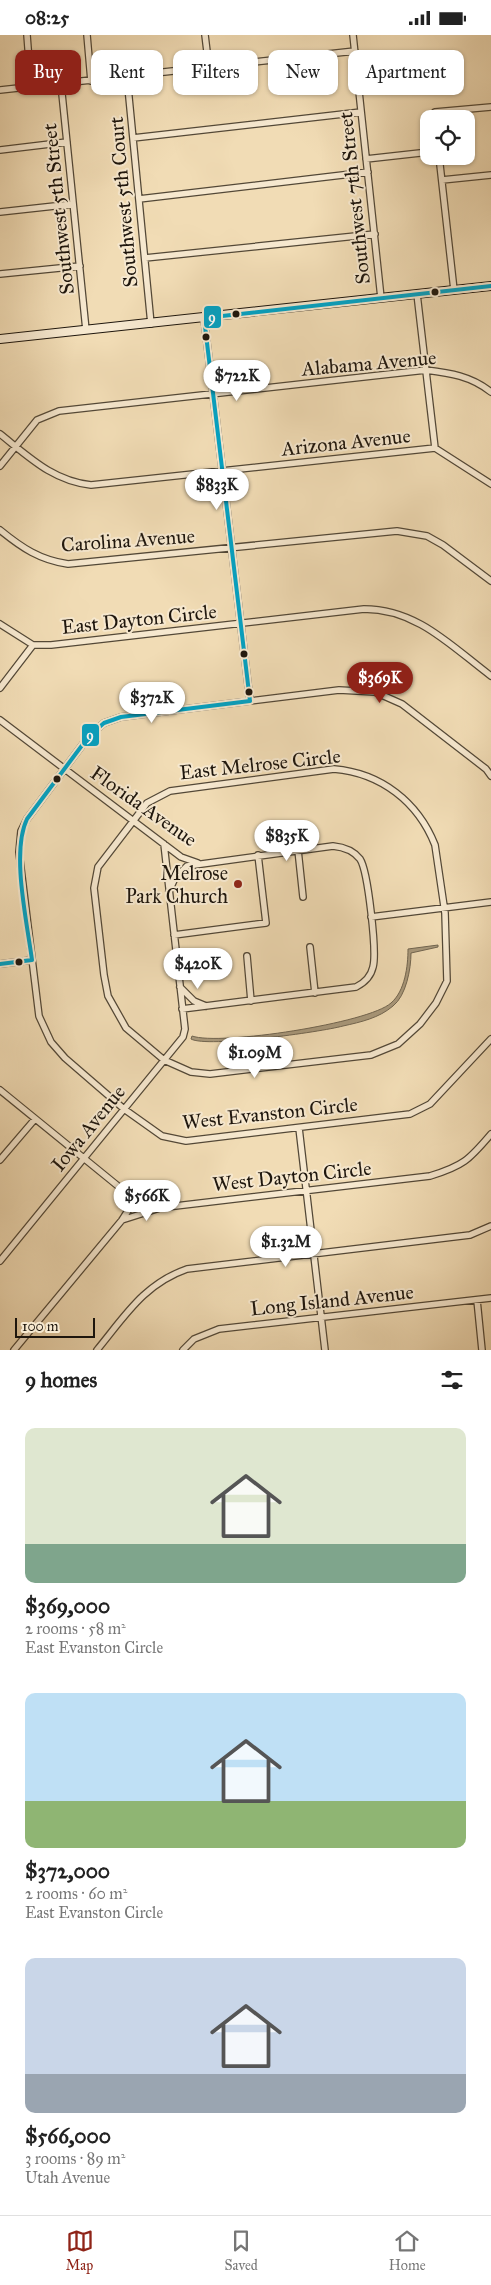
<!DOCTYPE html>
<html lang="en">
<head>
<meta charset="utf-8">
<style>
  :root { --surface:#fff; --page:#f2f2f2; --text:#222; --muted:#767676; --line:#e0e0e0; --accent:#8f2418 }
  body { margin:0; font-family:"IM FELL Great Primer",serif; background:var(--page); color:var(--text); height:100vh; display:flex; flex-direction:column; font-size:19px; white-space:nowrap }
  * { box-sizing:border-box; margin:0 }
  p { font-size:16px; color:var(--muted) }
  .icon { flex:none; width:28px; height:28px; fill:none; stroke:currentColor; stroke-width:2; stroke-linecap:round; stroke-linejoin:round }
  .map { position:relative; height:1315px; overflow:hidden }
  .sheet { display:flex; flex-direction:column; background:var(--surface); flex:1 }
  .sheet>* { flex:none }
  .guide { position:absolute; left:15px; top:15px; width:461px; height:45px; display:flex; gap:10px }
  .buttons { position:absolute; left:420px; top:75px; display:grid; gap:10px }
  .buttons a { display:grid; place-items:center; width:55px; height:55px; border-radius:10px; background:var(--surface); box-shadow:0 1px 4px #0004; font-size:25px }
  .scale { position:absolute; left:15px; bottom:12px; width:80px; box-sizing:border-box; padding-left:5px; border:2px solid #1e160d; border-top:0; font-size:14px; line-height:18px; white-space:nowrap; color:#1e160d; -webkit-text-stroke:4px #f6e8cf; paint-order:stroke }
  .price { position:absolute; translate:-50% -42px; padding:0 11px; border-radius:18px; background:#fff; color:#222; font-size:16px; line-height:32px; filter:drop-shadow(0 1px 2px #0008) }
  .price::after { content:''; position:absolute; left:50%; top:30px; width:15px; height:11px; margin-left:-8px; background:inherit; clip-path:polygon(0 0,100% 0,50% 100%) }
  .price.on { background:var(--accent); color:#fff }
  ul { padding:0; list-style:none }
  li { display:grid; align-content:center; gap:10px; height:265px; padding:0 25px }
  li span { display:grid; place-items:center; height:155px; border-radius:10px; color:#555 }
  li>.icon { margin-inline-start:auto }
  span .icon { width:90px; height:90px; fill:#fffc; stroke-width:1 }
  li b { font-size:21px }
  h2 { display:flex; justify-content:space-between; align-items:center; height:60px; padding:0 25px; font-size:21px }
  .pill { padding:0 18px; border-radius:10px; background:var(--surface); box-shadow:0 1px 4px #0004; font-size:18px; line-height:45px }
  .pill.on { background:var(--accent); color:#fff }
  .status { display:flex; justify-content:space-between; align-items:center; height:35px; padding:0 25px; background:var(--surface); direction:ltr }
  .status svg { height:14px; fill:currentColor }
  .tab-bar { display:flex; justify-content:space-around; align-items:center; height:70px; border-top:1px solid var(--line); background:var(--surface); font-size:14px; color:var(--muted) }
  .tab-bar a { display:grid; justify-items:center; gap:2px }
  .tab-bar .on { color:var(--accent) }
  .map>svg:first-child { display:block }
</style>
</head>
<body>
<div class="status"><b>08:25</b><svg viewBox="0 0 49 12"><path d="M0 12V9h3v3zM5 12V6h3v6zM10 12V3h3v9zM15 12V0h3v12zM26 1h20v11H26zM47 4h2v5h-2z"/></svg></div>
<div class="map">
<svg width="491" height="1315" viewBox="0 0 491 1315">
  <rect width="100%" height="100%" fill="#f1dcb5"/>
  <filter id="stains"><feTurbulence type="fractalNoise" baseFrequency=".004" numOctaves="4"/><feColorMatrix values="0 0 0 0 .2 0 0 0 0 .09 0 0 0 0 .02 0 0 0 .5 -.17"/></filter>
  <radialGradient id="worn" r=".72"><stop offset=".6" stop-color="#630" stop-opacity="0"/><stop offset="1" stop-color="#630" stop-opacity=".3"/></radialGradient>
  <!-- water -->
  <path fill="#a9997c" stroke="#716550" d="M438,910V912L411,918C411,934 406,961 393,971C379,983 361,987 343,991C321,997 207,1013 191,1004L192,1001C220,1011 369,988 391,968C405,956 408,931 408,914Z"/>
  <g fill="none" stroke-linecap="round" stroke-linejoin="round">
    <!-- street casing -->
    <g stroke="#534837" stroke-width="8">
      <path id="street" d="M27,0L31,52
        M87,0L91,46
        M205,0L209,33
        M353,0L381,263
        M127,42L151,289
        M61,49L86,295
        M0,55L355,16
        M436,84L435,77L491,72
        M133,103L361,77
        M0,115L67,107
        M439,121L454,255
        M366,124L429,117
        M442,145L491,140
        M139,164L368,137
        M0,177L73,169
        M145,223L375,199
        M0,239L80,231
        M417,259L435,413
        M204,283L250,666
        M0,399C29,422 53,446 91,450L435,413L491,449
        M0,431L37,385L59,376L426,335C450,338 471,341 491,357
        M0,495C22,513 40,525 68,529L397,496L427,501L443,510L491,546
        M0,589L33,610
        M0,653L33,610H51L364,574C417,574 451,611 491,641
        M0,685L181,822L198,828
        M334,734C381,738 418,767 435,810L445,878L447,946L436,968L420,989L398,1009L371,1020L210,1039L191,1037L164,1025L126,993L108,961L104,940L94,853L98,832L147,768L170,756Z
        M491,741L486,734L402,669L375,657L339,655L121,682L104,688L89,701L27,784L21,796L19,817L39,981L51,1007L65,1023L124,1074L162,1101L186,1106L410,1079L430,1069L491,1004
        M298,815L303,862
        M169,856L175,843L187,831L333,811C343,812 353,815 360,824C368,836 377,917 373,932C371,941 364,948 356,952L182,974
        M371,882L491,867
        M174,900L266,888L258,820
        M310,912L315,958
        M247,921L251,966
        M0,929L32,925
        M180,952L194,966L206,971
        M0,1055L129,1160L148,1168L167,1172L430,1141C463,1131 469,1125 491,1099
        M299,1093L325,1315
        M0,1125L35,1084
        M122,1185L163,1172
        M0,1226L183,1002L185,994L164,809
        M477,1265L482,1315
        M14,1315L122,1185L136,1163
        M97,1315C125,1281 144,1249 187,1234L470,1200L491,1191
        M183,1315L194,1304L219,1294L491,1263"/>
    </g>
    <!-- secondary casing -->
    <g stroke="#1e160d" stroke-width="10">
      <path id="secondary" d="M0,304L491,251"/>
    </g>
    <!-- street -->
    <use href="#street" stroke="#f6e8cf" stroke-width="5.5"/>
    <!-- secondary -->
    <use href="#secondary" stroke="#f6e8cf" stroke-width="8"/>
    <!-- bus-1 casing -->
    <g stroke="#f6e8cf" stroke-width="8">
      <path id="bus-1" d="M0,929L32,925C27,887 11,817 27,784L89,701L104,688L121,682L250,666L204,283L491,251"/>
    </g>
    <!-- bus-1 -->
    <use href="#bus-1" stroke="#02a2c4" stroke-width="4"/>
  </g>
  <!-- markers -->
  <g fill="#1e160d" stroke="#f6e8cf" stroke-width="2">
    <circle cx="435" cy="257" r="4.5"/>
    <circle cx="236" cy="279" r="4.5"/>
    <circle cx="206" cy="302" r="4.5"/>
    <circle cx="244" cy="619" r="4.5"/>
    <circle cx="249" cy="657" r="4.5"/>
    <circle cx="57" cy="744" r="4.5"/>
    <circle cx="19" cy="927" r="4.5"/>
  </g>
  <circle fill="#8f2418" stroke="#f6e8cf" stroke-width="2" cx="238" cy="849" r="5"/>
  <g text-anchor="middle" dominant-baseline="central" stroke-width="4" stroke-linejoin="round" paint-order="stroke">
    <!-- street labels -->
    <g font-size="20" fill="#1e160d" stroke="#f6e8cf">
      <text transform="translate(354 163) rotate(-96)">Southwest 7th Street</text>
      <text transform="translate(123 167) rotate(-95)">Southwest 5th Court</text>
      <text transform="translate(58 174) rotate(-96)">Southwest 5th Street</text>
      <text transform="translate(369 328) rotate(-5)">Alabama Avenue</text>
      <text transform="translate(346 407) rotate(-6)">Arizona Avenue</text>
      <text transform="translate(128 505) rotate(-4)">Carolina Avenue</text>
      <text transform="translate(139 584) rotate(-6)">East Dayton Circle</text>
      <text transform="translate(260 729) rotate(-6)">East Melrose Circle</text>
      <text transform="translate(144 771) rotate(35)">Florida Avenue</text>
      <text transform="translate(270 1078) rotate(-6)">West Evanston Circle</text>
      <text transform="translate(88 1093) rotate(-51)">Iowa Avenue</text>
      <text transform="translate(292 1141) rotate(-6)">West Dayton Circle</text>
      <text transform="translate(332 1265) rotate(-6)">Long Island Avenue</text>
    </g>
    <!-- poi labels -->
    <g font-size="20" fill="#1e160d" stroke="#f6e8cf" text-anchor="end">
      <text x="228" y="838">Melrose<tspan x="228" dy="23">Park Church</tspan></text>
    </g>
  </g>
  <g stroke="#f6e8cf" stroke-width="2">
    <rect x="203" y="270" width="19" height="24" rx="5" fill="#02a2c4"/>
    <rect x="81" y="688" width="19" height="24" rx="5" fill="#02a2c4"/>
  </g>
  <g font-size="14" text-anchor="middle" font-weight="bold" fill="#fff">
    <text x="212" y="287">9</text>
    <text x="90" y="705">9</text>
  </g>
  <rect width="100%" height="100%" filter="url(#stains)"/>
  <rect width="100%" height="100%" fill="url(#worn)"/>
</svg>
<div class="buttons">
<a><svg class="icon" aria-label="locate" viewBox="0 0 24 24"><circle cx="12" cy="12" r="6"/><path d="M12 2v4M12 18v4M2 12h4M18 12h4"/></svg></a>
</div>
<div class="scale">100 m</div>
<b class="price" style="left:237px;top:367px">$722K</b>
<b class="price" style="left:217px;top:476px">$833K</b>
<b class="price on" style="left:380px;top:669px">$369K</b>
<b class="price" style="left:152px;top:689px">$372K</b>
<b class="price" style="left:287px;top:827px">$835K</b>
<b class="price" style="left:198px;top:955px">$420K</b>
<b class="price" style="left:255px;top:1044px">$1.09M</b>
<b class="price" style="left:147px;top:1187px">$566K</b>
<b class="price" style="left:286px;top:1233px">$1.32M</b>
<div class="guide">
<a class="pill on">Buy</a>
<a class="pill">Rent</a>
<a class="pill">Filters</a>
<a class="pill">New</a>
<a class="pill">Apartment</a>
</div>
</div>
<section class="sheet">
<h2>9 homes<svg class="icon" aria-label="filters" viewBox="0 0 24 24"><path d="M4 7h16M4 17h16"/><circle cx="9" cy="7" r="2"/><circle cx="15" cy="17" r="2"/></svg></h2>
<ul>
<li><span style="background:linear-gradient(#dfe7d0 75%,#7fa58c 0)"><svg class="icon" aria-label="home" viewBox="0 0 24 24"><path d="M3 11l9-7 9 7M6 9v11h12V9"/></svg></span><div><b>$369,000</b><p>2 rooms · 58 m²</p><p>East Evanston Circle</p></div></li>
<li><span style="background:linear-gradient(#bfe0f5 70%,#8fb573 0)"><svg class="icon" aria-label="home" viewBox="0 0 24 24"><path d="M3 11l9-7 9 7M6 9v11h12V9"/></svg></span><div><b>$372,000</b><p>2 rooms · 60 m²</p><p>East Evanston Circle</p></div></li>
<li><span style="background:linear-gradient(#c9d6e8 75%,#9aa5b1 0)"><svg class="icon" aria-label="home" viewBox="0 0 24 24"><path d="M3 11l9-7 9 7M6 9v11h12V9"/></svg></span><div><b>$566,000</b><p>3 rooms · 89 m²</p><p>Utah Avenue</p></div></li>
</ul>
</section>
<nav class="tab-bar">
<a class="on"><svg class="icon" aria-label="map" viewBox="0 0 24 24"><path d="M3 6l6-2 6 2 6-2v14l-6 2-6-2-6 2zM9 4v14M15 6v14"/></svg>Map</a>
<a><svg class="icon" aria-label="saved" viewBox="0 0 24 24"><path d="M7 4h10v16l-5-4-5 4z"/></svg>Saved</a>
<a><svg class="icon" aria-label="home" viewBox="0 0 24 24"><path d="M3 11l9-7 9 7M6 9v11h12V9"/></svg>Home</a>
</nav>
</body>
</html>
